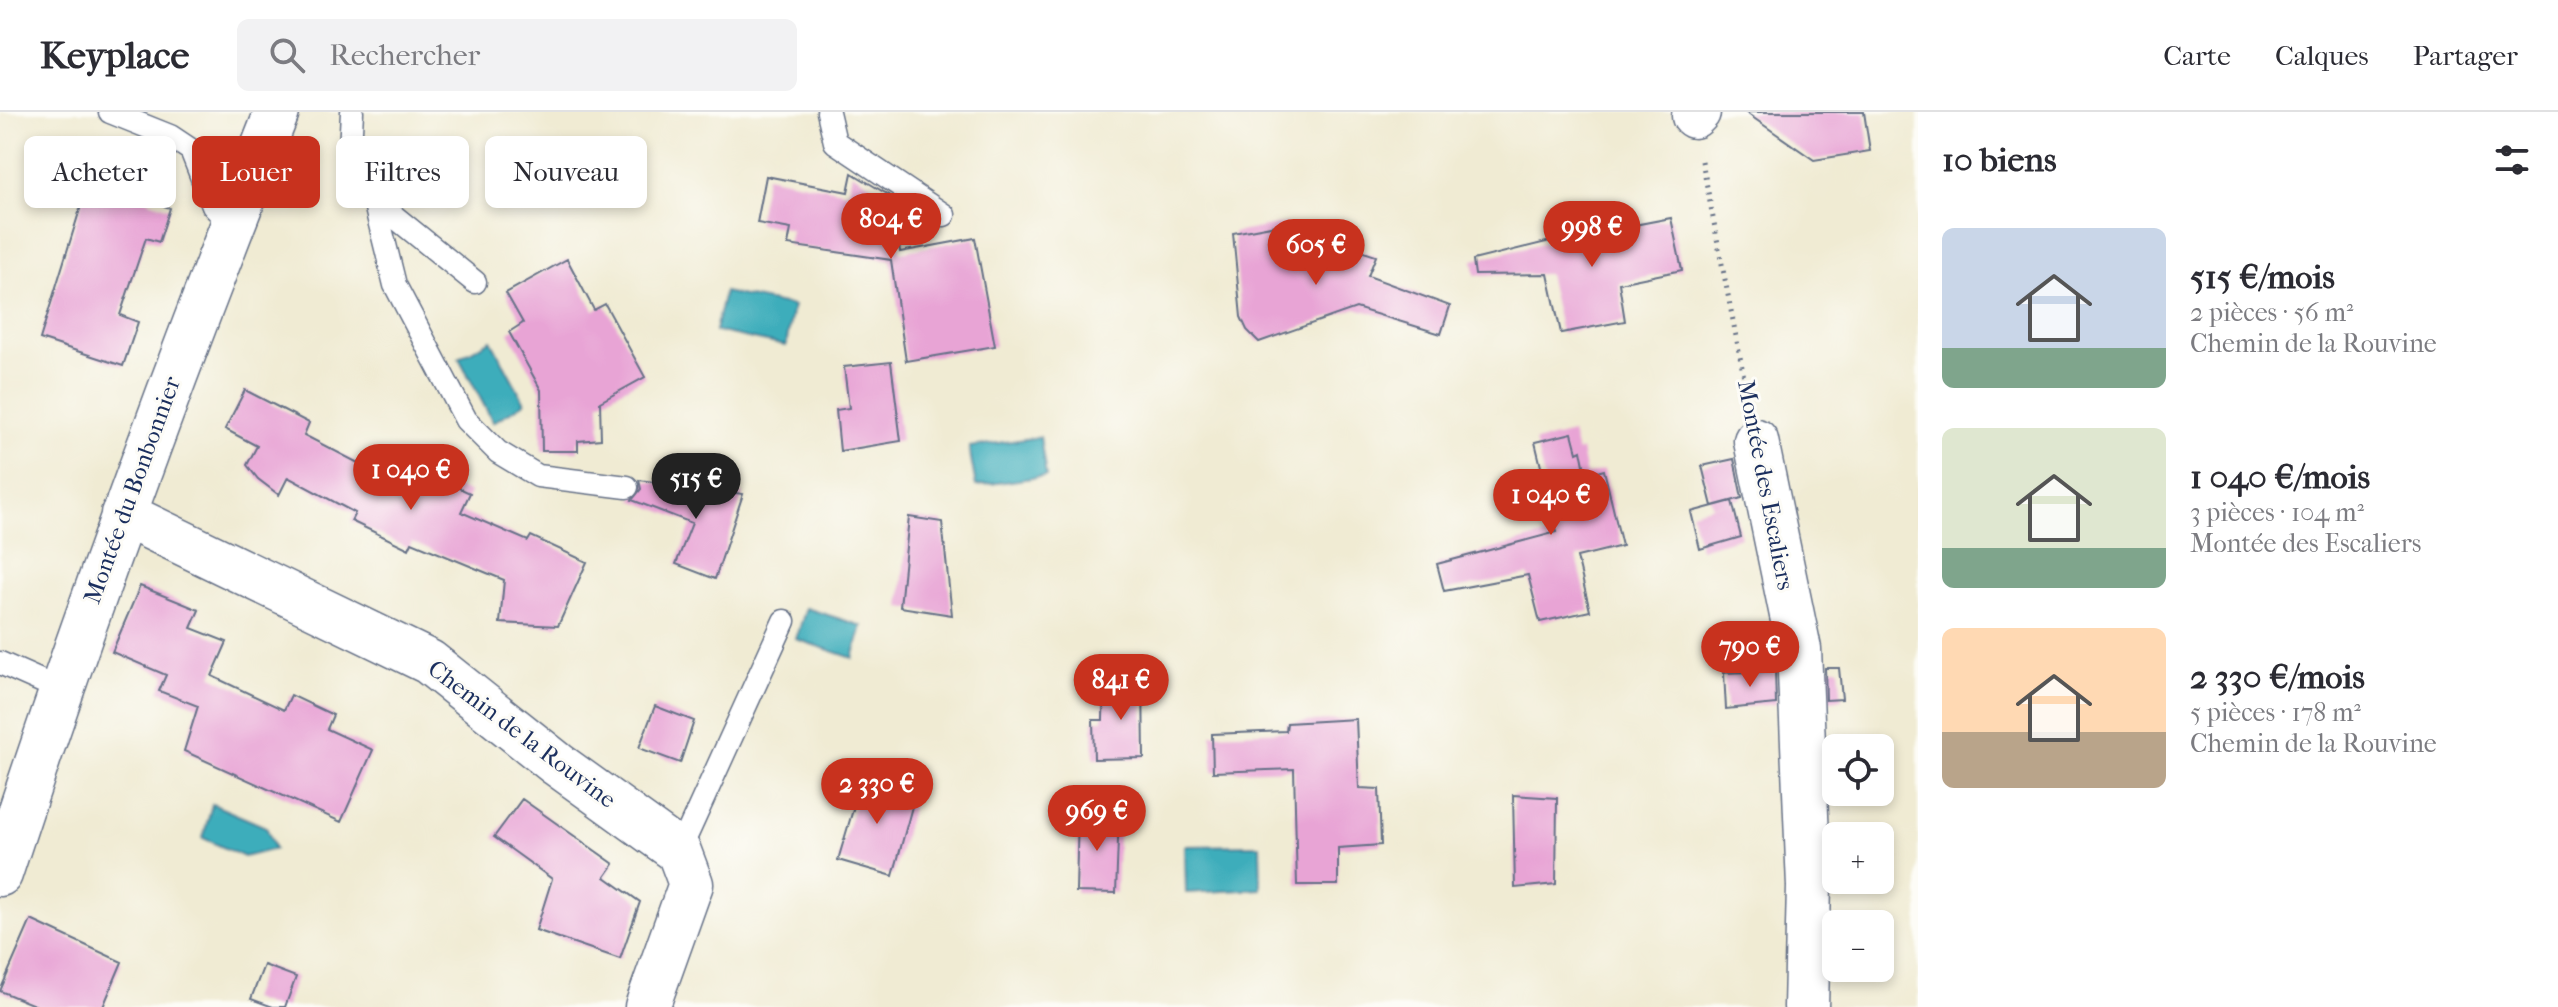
<!DOCTYPE html>
<html lang="fr">
<head>
<meta charset="utf-8">
<style>
  :root { --surface:#fff; --page:#f2f2f3; --text:#2b2b33; --muted:#7c7c81; --line:#e1e1e2; --accent:#c8321e }
  body { margin:0; font-family:"IM FELL French Canon",serif; background:var(--page); color:var(--text); height:100vh; display:flex; flex-direction:column; font-size:30px; white-space:nowrap }
  * { box-sizing:border-box; margin:0 }
  p { font-size:26px; color:var(--muted) }
  .icon { flex:none; width:44px; height:44px; fill:none; stroke:currentColor; stroke-width:2; stroke-linecap:round; stroke-linejoin:round }
  .map { position:relative; flex:1; overflow:hidden }
  .sheet { display:flex; flex-direction:column; background:var(--surface); width:640px }
  .sheet>* { flex:none }
  .banner { position:absolute; left:24px; top:24px; width:760px; height:72px; display:flex; gap:16px }
  .controls { position:absolute; left:1822px; top:622px; display:grid; gap:16px }
  .controls a { display:grid; place-items:center; width:72px; height:72px; border-radius:12px; background:var(--surface); box-shadow:0 4px 12px #0003; font-size:40px }
  .price { position:absolute; translate:-50% -68px; padding:0 18px; border-radius:28px; background:var(--accent); color:#fff; font-size:26px; line-height:52px; filter:drop-shadow(0 2px 4px #0008) }
  .price::after { content:''; position:absolute; left:50%; top:48px; width:24px; height:18px; margin-left:-12px; background:inherit; clip-path:polygon(0 0,100% 0,50% 100%) }
  .price.current { background:#222; color:#fff }
  ul { padding:0; list-style:none }
  li { display:flex; align-items:center; gap:24px; height:200px; padding:0 24px }
  li span { display:grid; place-items:center; flex:none; width:224px; height:160px; border-radius:12px; color:#555 }
  li>.icon { margin-inline-start:auto }
  span .icon { width:96px; height:96px; fill:#fffc; stroke-width:1 }
  li b { font-size:34px }
  h2 { display:flex; justify-content:space-between; align-items:center; height:96px; padding:0 24px; font-size:34px }
  .chip { padding:0 28px; border-radius:12px; background:var(--surface); box-shadow:0 4px 12px #0003; font-size:28px; line-height:72px }
  .chip.current { background:var(--accent); color:#fff }
  header { display:flex; align-items:center; gap:48px; box-sizing:border-box; height:112px; padding:0 40px; background:var(--surface); border-bottom:2px solid var(--line) }
  header strong { font-size:38px }
  nav { display:flex; gap:44px; margin-inline-start:auto; font-size:28px }
  .search { width:560px; height:72px; background:var(--page); display:flex; align-items:center; gap:20px; box-sizing:border-box; padding:0 28px; border-radius:12px; color:var(--muted); font-size:30px }
  main { display:flex; flex:1; min-height:0 }
  .map>svg:first-child { display:block }
</style>
</head>
<body>
<header>
<strong>Keyplace</strong>
<div class="search"><svg class="icon" aria-label="search" viewBox="0 0 24 24"><circle cx="10" cy="10" r="6"/><path d="M15 15l6 6"/></svg>Rechercher</div>
<nav><a>Carte</a><a>Calques</a><a>Partager</a></nav>
</header>
<main>
<div class="map">
<svg width="1918" height="895" viewBox="0 0 1918 895">
  <rect width="100%" height="100%" fill="#fdfcf7"/>
  <filter id="ink" filterUnits="userSpaceOnUse"><feTurbulence type="fractalNoise" baseFrequency=".0125" numOctaves="2"/><feDisplacementMap in="SourceGraphic" scale="16" xChannelSelector="R" yChannelSelector="G"/><feConvolveMatrix kernelMatrix="1 2 1 2 8 2 1 2 1" color-interpolation-filters="sRGB"/></filter>
  <filter id="wash" filterUnits="userSpaceOnUse"><feTurbulence type="fractalNoise" baseFrequency=".006" numOctaves="4" result="noise"/><feDisplacementMap in="SourceGraphic" scale="32" xChannelSelector="R" yChannelSelector="G"/><feGaussianBlur stdDeviation="1.8" result="paint"/><feColorMatrix in="noise" values="0 0 0 0 0 0 0 0 0 0 0 0 0 0 0 0 0 1.4 0 .05"/><feComposite in="paint" operator="in"/></filter>
  <g filter="url(#wash)">
    <rect width="100%" height="100%" fill="#f0ebd3"/>
    <!-- water -->
    <path fill="#3eadbb" stroke="#2c6e8c" stroke-width="2" d="M724,180L793,194L786,234L715,219Z
      M491,228L525,291L493,310L459,246Z
      M1040,325L1046,364L976,374L969,335Z
      M806,496L862,514L853,546L796,527Z
      M212,692L266,715L275,737L244,745L203,726Z
      M1260,733L1261,777L1186,781L1185,734Z"/>
    <g id="blocks">
      <!-- building -->
      <path fill="#e8a4d5" d="M1745,0H1864L1870,39L1814,48Z
        M852,61L892,85L900,140L975,126L995,234L906,249L891,148L788,133L791,117L757,111L766,64L848,80Z
        M89,68L170,96L159,130L146,126L120,203L138,210L123,254L40,227Z
        M1671,106L1682,158L1619,171L1625,209L1561,221L1548,162L1475,163L1473,148L1607,115L1608,118Z
        M1287,111L1292,144L1349,135L1376,144L1368,164L1450,194L1441,222L1356,196L1259,230L1247,218L1241,205L1233,121Z
        M567,147L594,198L605,192L645,265L600,290L601,327L578,329V339H542L541,278L509,220L523,211L506,181Z
        M891,250L901,329L840,339L836,298L849,296L844,255Z
        M245,278L309,311L304,323L385,365L387,361L397,366L405,351L470,381L461,400L528,429L531,424L587,450L558,514L500,511L504,468L412,430L409,437L351,409L355,401L288,365L279,383L258,367L247,353L257,334L225,317Z
        M1572,321L1577,340L1581,338L1586,363L1604,358L1622,434L1577,445L1590,499L1540,510L1528,463L1444,479L1437,452L1557,420L1535,330Z
        M1734,347L1742,386L1712,394L1702,354Z
        M639,368L743,382L715,467L676,452L692,411L632,388L641,377Z
        M1732,389L1741,425L1700,437L1691,400Z
        M909,405L942,410L952,503L900,495Z
        M140,474L199,498L191,516L227,530L212,564L284,598L291,583L333,603L327,617L373,638L341,710L184,639L198,594L159,579L166,563L112,540Z
        M1825,556H1839L1842,587L1826,588Z
        M1775,559L1776,592L1726,597L1724,561Z
        M1104,568H1143L1144,646L1094,647L1093,608H1103Z
        M655,594L694,609L680,651L639,636Z
        M1356,607L1359,676L1379,677L1381,733L1338,736V773H1297L1294,657L1213,660L1212,622L1286,619L1287,611Z
        M863,664L916,680L893,764L838,748Z
        M1513,683L1557,686L1556,772L1515,776Z
        M522,687L614,752L605,765L640,790L620,847L536,818L552,767L494,725Z
        M1078,701H1119L1116,781L1076,780Z
        M31,808L122,850L103,895H39L0,879Z
        M264,853L296,865L285,895H273L251,887Z"/>
    </g>
  </g>
  <g filter="url(#ink)">
    <use href="#blocks" fill-opacity="0" stroke="#667187" stroke-width="2"/>
    <g fill="none" stroke-linecap="round" stroke-linejoin="round">
      <!-- lane casing -->
      <g stroke="#667187" stroke-width="25">
        <path id="lane" d="M110,0L170,24L191,38L213,94L232,114
          M352,0L350,37L374,88L475,170
          M828,0L835,30L944,103
          M374,88L395,173L466,308L498,340L538,364L627,375
          M0,551L61,578
          M679,740L784,509"/>
      </g>
      <!-- street casing -->
      <g stroke="#667187" stroke-width="47">
        <path id="street" d="M1694,4L1698,0
          M1756,329L1799,537L1809,774L1806,895
          M123,402L429,550L557,652L679,740L691,772L647,895
          M0,762C84,504 177,252 277,0"/>
      </g>
      <!-- path -->
      <path stroke="#667187" stroke-width="5" stroke-dasharray="2 6" stroke-linecap="butt" d="M1702,49L1748,286"/>
      <!-- lane -->
      <use href="#lane" stroke="#fff" stroke-width="22"/>
      <!-- street -->
      <use href="#street" stroke="#fff" stroke-width="44"/>
    </g>
  </g>
  <g text-anchor="middle" dominant-baseline="central" stroke-width="6" stroke-linejoin="round" paint-order="stroke">
    <!-- street labels -->
    <g font-size="24" fill="#1b2f5e" stroke="#fdfcf7">
      <text transform="translate(1766 373) rotate(79)">Montée des Escaliers</text>
      <text transform="translate(132 378) rotate(-70)">Montée du Bonbonnier</text>
      <text transform="translate(522 622) rotate(37)">Chemin de la Rouvine</text>
    </g>
  </g>
</svg>
<div class="controls">
<a><svg class="icon" aria-label="locate" viewBox="0 0 24 24"><circle cx="12" cy="12" r="6"/><path d="M12 2v4M12 18v4M2 12h4M18 12h4"/></svg></a>
<a>+</a>
<a>−</a>
</div>
<b class="price" style="left:891px;top:149px">804 €</b>
<b class="price" style="left:1592px;top:157px">998 €</b>
<b class="price" style="left:1316px;top:175px">605 €</b>
<b class="price" style="left:411px;top:400px">1 040 €</b>
<b class="price current" style="left:696px;top:409px">515 €</b>
<b class="price" style="left:1551px;top:425px">1 040 €</b>
<b class="price" style="left:1750px;top:577px">790 €</b>
<b class="price" style="left:1121px;top:610px">841 €</b>
<b class="price" style="left:877px;top:714px">2 330 €</b>
<b class="price" style="left:1097px;top:741px">969 €</b>
<div class="banner">
<a class="chip">Acheter</a>
<a class="chip current">Louer</a>
<a class="chip">Filtres</a>
<a class="chip">Nouveau</a>
</div>
</div>
<section class="sheet">
<h2>10 biens<svg class="icon" aria-label="filters" viewBox="0 0 24 24"><path d="M4 7h16M4 17h16"/><circle cx="9" cy="7" r="2"/><circle cx="15" cy="17" r="2"/></svg></h2>
<ul>
<li><span style="background:linear-gradient(#c9d6e8 75%,#7fa58c 0)"><svg class="icon" aria-label="home" viewBox="0 0 24 24"><path d="M3 11l9-7 9 7M6 9v11h12V9"/></svg></span><div><b>515 €/mois</b><p>2 pièces · 56 m²</p><p>Chemin de la Rouvine</p></div></li>
<li><span style="background:linear-gradient(#dfe7d0 75%,#7fa58c 0)"><svg class="icon" aria-label="home" viewBox="0 0 24 24"><path d="M3 11l9-7 9 7M6 9v11h12V9"/></svg></span><div><b>1 040 €/mois</b><p>3 pièces · 104 m²</p><p>Montée des Escaliers</p></div></li>
<li><span style="background:linear-gradient(#ffd9b3 65%,#b9a48a 0)"><svg class="icon" aria-label="home" viewBox="0 0 24 24"><path d="M3 11l9-7 9 7M6 9v11h12V9"/></svg></span><div><b>2 330 €/mois</b><p>5 pièces · 178 m²</p><p>Chemin de la Rouvine</p></div></li>
</ul>
</section>
</main>
</body>
</html>
